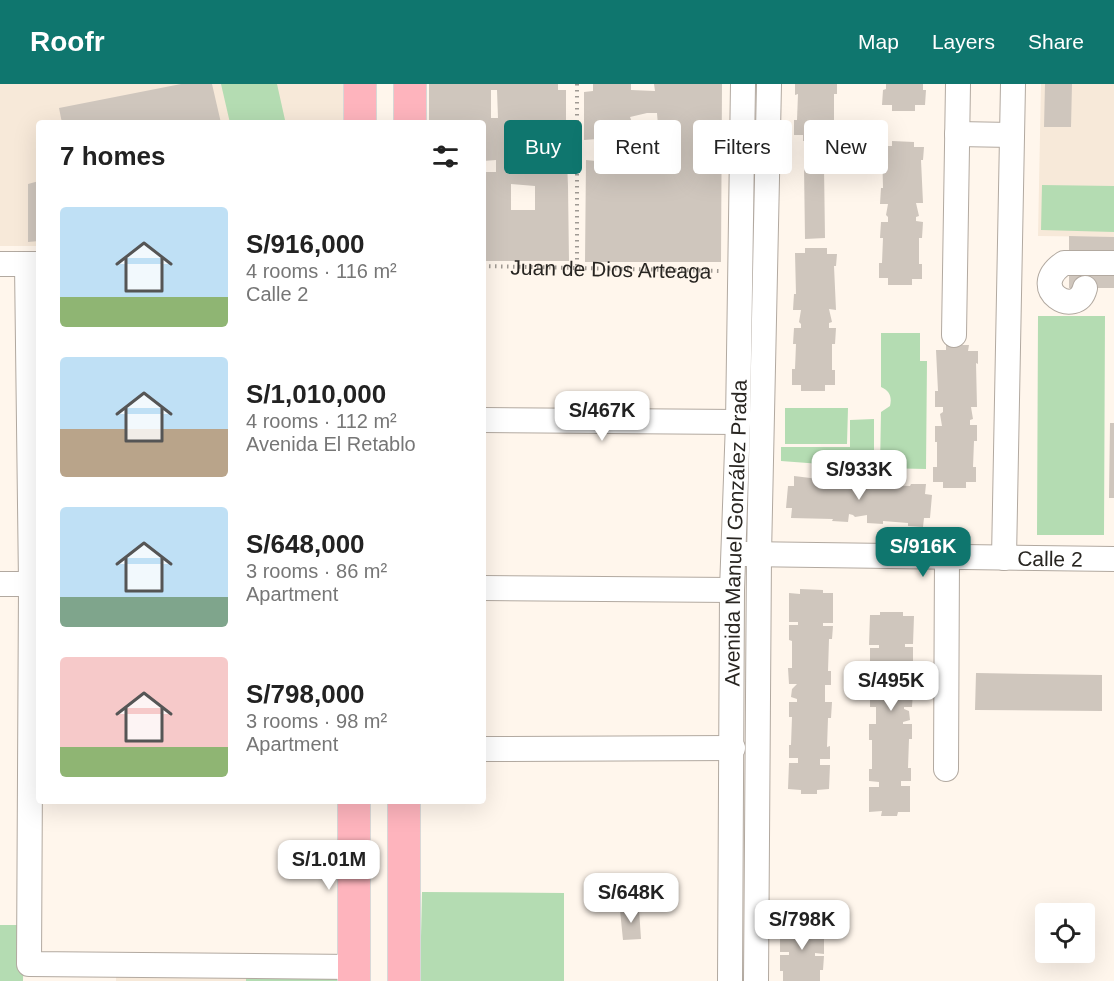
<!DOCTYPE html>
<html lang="en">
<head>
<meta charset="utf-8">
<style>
  :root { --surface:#fff; --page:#f6f6f6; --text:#222; --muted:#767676; --accent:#0f766e }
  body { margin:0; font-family:Helvetica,sans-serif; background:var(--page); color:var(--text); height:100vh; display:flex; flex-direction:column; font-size:22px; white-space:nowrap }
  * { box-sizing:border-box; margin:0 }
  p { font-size:20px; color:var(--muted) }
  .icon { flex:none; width:33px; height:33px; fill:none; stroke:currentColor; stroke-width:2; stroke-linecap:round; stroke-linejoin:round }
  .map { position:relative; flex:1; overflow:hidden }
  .sheet { position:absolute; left:36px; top:36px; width:450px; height:684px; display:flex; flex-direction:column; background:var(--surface); border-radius:6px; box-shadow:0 6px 24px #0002 }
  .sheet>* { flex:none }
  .guide { position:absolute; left:504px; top:36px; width:519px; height:54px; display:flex; gap:12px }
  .controls { position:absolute; left:1035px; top:819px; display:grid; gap:12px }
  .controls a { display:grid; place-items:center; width:60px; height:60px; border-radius:6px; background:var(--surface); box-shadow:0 6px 24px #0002; font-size:30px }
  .price { position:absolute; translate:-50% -51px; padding:0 14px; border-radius:12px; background:#fff; color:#222; font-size:20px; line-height:39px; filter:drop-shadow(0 2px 3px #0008) }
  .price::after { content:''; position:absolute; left:50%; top:36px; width:18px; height:14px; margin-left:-9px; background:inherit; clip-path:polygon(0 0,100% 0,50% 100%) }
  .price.current { background:var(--accent); color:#fff }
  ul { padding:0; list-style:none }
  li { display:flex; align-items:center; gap:18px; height:150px; padding:0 24px }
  li span { display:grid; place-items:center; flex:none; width:168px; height:120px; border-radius:6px; color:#555 }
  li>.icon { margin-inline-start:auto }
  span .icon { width:72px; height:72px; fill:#fffc; stroke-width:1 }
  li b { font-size:26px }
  h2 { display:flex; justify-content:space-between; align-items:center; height:72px; padding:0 24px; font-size:26px }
  .tag { padding:0 21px; border-radius:6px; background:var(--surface); box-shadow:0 6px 24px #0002; font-size:21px; line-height:54px }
  .tag.current { background:var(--accent); color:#fff }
  header { display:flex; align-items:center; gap:36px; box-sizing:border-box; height:84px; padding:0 30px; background:var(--accent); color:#fff }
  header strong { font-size:28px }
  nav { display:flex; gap:33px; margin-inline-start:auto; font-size:21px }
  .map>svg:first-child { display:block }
</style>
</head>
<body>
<header>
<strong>Roofr</strong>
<nav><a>Map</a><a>Layers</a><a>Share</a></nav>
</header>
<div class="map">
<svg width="1114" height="897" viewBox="0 0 1114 897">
  <rect width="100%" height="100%" fill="#fff6ec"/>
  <!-- built -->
  <path fill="#f7e9d9" d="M0,0H346V39H39V162H0Z
    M1041,0H1114V153L1038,152Z
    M246,891V897H116V893Z"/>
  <!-- green -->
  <path fill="#b4dcb2" d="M221,0H277L285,36L273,39H230Z
    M1042,101L1114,102V148L1041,146Z
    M1038,232H1105L1104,451H1037Z
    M881,249H920V277H927L926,385L880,384L881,328L890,322C892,313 890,307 881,303Z
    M785,324H848L847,360H785Z
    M874,335V384L781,377V363H850V336Z
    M422,808L564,809V897H420Z
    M0,841H24L23,897H0Z
    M246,891H342V897H246Z"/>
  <!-- building -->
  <path fill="#cfc6bd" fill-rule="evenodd" d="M181,0H212L221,39H62L59,24Z
    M429,0H558V6H566V46H558L557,53L566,54L568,102L569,177H483V88H496V76L483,77V39H429ZM491,6H497L498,34H491ZM511,100L535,102V126H511Z
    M593,0H631V6L655,7L654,0H722L721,178H585L586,76L596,77L597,55L584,56V8L593,7ZM647,29H657L659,54H651L650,77L630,76L629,55H636V41H633L630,33Z
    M795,0H837V10H834V36H837V51H826V57H803V51H794V36H797L798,10L795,11Z
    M886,0H923V6H926L925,21H915V27H892V21H882L883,6L886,5Z
    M1045,0H1072L1071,43H1044Z
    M892,57L914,58V63H924L923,76H921L923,119H916L919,132L916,133V137L923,138L922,154H919V180H922V195H912V201H888V194H879V179H882L883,154H880L881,138H888V133L886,131L888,120H880L881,104H883L882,62H892Z
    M804,82H824L825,154L805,155Z
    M39,97V157L28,158V100Z
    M1069,152L1114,153V204H1069Z
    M805,164H827V170H837L836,182H834L836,226L829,225L832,238L829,239V244H836L835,260H832V286H835V301H825V307H801V301H792V285H795L796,260H793L794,244H801V240L799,238L801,226H793L794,210H796L795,169H805Z
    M946,261H969L968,267H978V280L976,279L977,323H971L973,335L970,336V341H977V357H974L973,383H976V398H966V404H943V398H933V383H937V358H935V342H942L940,330L943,328V323H935V307H938L936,266H946Z
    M1110,339H1114V414H1109Z
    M794,392L835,397V395L850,396V403H854L856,400L868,404L869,397L885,398L884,401L910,402L911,400H926L925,410L932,411L930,434H924L923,443L908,442V439L883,437V440L867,439V431L855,433L853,431L849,430L848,438L832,437L833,435L791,434L792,424H786L788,402H794Z
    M800,505L823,506V509H833V539H823V542H833L832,555H829L828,587H831V601H825V618H832L831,634H828L827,663L830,662V675H820V681H830L829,705L817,706V710H801V706L788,705L789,679H798V674H789V661H791L792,633H789V618H797V615L791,613L792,605L797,600H789L788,584H792V557L789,556V541H798V538H789V509L800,510Z
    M880,528H903V532H914L913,560H905V563H913V579H910V607H913L912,623H904V625L909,627L910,636L903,638V640H912V655H909L908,684H911V697H901V702H910V728H898L897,732H881L882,727L869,728V703H879V698L869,697V685H872V656H869V640H876V623H870V609H873V577H870V564H879V561H869L870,531H880Z
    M976,589L1102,591V627L975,626Z
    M639,825L641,855L623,856L620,826Z
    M791,836H814L815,840H824V870L815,869V872H824L823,886H820V897H783V887H780V871H789V868H780V840H791Z"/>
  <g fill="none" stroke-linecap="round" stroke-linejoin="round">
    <!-- minor casing -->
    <g stroke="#b2a9a0" stroke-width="26">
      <g id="minor">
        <path d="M957,50L1012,51"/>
        <path d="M0,180H39"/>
        <path d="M27,180L31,500L29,880L354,883"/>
        <path d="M1085,204C1077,236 1025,205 1064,179H1114"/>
        <path d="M954,251L958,0"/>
        <path d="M483,336L738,338"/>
        <path id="s2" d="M744,470L1114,475"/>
        <path d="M1004,474L1013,0"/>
        <path d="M0,500H39"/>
        <path d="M483,504L732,506"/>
        <path d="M483,665L733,664"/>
        <path d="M946,685L947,473"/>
        <path id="s3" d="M730,897L732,506L738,338L743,0"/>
        <path d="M756,897L759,471L769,0"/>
      </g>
    </g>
    <!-- major casing -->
    <g stroke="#d8d8d7" stroke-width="34">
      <path id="major" d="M410,0V39
        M360,39V0
        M354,717V897
        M404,897V717"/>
    </g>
    <!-- path -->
    <g stroke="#a09a93" stroke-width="4" stroke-dasharray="1.5 4.5" stroke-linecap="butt">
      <path d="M577,0V185"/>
      <path id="s1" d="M483,182L719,187"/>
    </g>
    <!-- minor -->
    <use href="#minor" stroke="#fff" stroke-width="24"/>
    <!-- major -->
    <use href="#major" stroke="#feb4bd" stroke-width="32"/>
  </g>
  <g text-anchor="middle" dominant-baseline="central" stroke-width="4.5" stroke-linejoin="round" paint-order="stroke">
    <!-- street labels -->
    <g font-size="21" fill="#282521" stroke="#fff">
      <text stroke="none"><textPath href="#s1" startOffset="128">Juan de Dios Arteaga</textPath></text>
      <text stroke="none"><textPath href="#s3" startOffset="448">Avenida Manuel González Prada</textPath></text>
      <text stroke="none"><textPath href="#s2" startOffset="306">Calle 2</textPath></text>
    </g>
  </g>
</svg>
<div class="controls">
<a><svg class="icon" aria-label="locate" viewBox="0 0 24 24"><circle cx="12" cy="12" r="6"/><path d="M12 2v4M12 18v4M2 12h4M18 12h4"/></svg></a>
</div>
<b class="price" style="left:602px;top:358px">S/467K</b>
<b class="price" style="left:859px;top:417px">S/933K</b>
<b class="price current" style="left:923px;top:494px">S/916K</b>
<b class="price" style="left:891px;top:628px">S/495K</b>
<b class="price" style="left:329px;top:807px">S/1.01M</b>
<b class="price" style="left:631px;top:840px">S/648K</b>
<b class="price" style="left:802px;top:867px">S/798K</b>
<div class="guide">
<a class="tag current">Buy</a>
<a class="tag">Rent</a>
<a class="tag">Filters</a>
<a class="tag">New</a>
</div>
<section class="sheet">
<h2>7 homes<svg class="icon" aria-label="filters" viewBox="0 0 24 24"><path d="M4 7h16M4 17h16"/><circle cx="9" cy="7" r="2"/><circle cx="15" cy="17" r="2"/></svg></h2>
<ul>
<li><span style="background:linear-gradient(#bfe0f5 75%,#8fb573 0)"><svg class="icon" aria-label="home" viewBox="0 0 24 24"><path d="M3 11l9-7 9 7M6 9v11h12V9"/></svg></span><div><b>S/916,000</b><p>4 rooms · 116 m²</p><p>Calle 2</p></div></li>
<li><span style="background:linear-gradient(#bfe0f5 60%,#b9a48a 0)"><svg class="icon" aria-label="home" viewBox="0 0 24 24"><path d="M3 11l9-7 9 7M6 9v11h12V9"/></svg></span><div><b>S/1,010,000</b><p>4 rooms · 112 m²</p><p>Avenida El Retablo</p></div></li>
<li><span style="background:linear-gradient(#bfe0f5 75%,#7fa58c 0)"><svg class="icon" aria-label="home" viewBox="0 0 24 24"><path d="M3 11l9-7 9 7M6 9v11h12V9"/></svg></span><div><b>S/648,000</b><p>3 rooms · 86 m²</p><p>Apartment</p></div></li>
<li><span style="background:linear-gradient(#f6c9c9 75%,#8fb573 0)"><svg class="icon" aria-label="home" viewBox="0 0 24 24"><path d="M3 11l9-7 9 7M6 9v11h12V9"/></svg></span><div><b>S/798,000</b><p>3 rooms · 98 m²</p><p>Apartment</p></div></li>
</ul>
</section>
</div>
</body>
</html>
